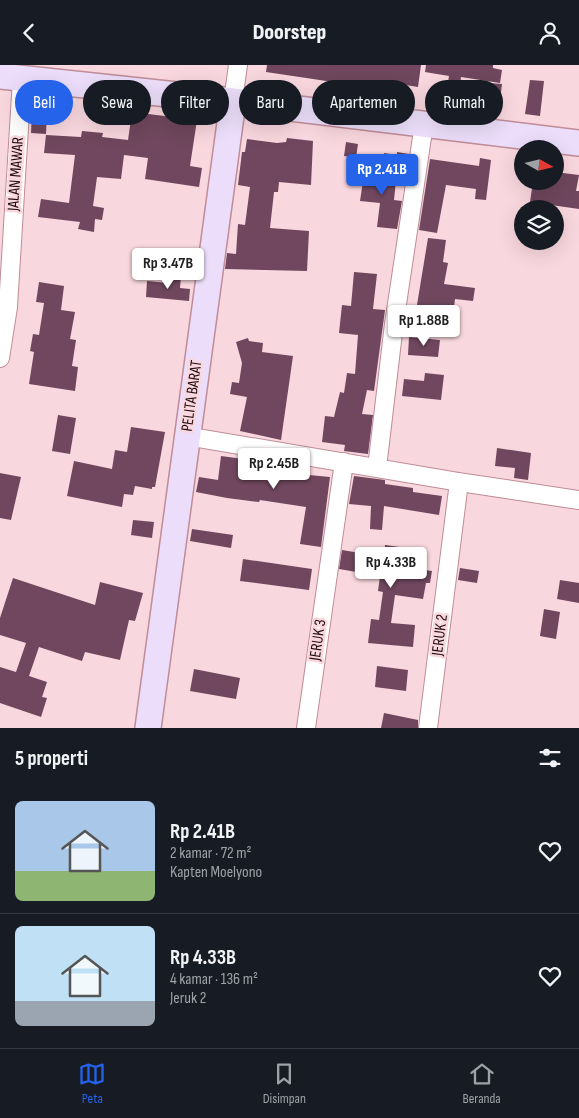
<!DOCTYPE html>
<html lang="id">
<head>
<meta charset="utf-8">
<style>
  :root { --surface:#171b24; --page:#242831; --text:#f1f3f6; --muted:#9ea1a6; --line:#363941; --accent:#2563eb }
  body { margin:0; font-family:"Sofia Sans Condensed",sans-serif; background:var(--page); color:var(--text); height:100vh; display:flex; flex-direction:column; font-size:19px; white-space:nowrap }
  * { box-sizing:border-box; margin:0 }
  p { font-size:16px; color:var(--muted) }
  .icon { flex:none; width:28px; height:28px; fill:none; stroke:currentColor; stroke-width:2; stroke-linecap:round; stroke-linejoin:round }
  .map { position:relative; height:663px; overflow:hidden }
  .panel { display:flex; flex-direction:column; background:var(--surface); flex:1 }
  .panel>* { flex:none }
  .top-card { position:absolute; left:15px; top:15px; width:550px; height:45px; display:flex; gap:10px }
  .needle { width:32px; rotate:98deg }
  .fabs { position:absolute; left:514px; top:75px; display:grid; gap:10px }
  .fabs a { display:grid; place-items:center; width:50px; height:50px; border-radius:50%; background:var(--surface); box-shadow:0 5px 20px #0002; font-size:25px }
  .price { position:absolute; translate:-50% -42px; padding:0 11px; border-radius:5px; background:#fff; color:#222; font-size:16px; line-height:32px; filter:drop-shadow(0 1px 2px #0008) }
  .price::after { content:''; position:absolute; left:50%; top:30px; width:15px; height:11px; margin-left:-8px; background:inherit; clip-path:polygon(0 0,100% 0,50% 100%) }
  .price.active { background:var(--accent); color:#fff }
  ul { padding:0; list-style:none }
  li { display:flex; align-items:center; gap:15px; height:125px; padding:0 15px }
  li+li { border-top:1px solid var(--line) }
  li span { display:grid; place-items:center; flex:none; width:140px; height:100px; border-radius:8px; color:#555 }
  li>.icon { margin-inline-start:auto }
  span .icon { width:60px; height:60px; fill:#fffc; stroke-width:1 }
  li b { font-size:21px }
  h2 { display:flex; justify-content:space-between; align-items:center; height:60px; padding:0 15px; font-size:21px }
  .tag { padding:0 18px; border-radius:22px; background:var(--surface); box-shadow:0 5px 20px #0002; font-size:18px; line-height:45px }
  .tag.active { background:var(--accent); color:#fff }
  header { display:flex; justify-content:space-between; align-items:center; height:65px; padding:0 15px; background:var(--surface); font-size:22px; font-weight:800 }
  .tab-bar { display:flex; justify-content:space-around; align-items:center; height:70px; border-top:1px solid var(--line); background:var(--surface); font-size:14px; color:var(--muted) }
  .tab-bar a { display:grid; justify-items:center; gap:2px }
  .tab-bar .active { color:var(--accent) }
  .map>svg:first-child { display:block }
</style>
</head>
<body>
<header><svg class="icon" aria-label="back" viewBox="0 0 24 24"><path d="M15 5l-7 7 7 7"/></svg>Doorstep<svg class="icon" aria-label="person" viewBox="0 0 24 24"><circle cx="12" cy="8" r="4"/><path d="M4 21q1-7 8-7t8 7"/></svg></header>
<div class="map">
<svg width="579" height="663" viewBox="0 0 579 663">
  <rect width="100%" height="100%" fill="#f9d7de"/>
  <!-- building -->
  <path fill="#70475e" d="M267,0H421L418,22L373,15L370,31L332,23L333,17L266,7Z
    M426,0H493V3L502,5L500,18L461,12L457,44L444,42L449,11L425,7Z
    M530,15L544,16L540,51L525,49Z
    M490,18L502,19L499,44L486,43Z
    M32,46L47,47L46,69L31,68Z
    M132,47L197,55L190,101L202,103L199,122L145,114L148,93L124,90L121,114L97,112L93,141L104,143L102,155L95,154L94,167L78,164L80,157L38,152L41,134L69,138L75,90L44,88L46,70L81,72L82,66L103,68L102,72L128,75Z
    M287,73L313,76L311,120L279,117L278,127H274L270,163L309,166L307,206L225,204L227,188L236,189L238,159L245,160L250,122L238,120L242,87H245L247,74L277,78L286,77Z
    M346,77L358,79L356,93L344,91Z
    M397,87L409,89L407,102L383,98L384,88L397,90Z
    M480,93L491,95L486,135L475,134L476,124L446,120L437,168L419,165L430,94L479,101Z
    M365,103L397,106L394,135L402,136L397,164L377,162L380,138L360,136Z
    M555,107L579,110L576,126H579V144L551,140V144H529L533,116H555Z
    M428,173L446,175L443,197L448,198L444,219L475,223L473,236L455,234L453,251L416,246Z
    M354,207L377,209L373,244L385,245L374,326L367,325L362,349L373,350L368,389L344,386L345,380L322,377L325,351L334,352L340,327L344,328L347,308L355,309L358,270L339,268L342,240L351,241Z
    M169,209L181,211L180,223L190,224L189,236L146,232L147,216L168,218Z
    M39,217L64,221L61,245L75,247L70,274L76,275L72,301L78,302L75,326L29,319L34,287L30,286L33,269L39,270L44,238L36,237Z
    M409,272L440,275L438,292L408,290Z
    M248,273L249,276L263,278L262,287L293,291L281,375L240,366L247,332L230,329L232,317L239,318L242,298L236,277Z
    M425,308L444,310L441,335L402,331L404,314L424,316Z
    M58,350L76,353L70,389L52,386Z
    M131,362L165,367L155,422H152V424L135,421L133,430L124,429L122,442L67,431L74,396L112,404L115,385L127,387Z
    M497,383L531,388L528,415L514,413L515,403L495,401Z
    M221,391L310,403L309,410L330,412L321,482L300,479L306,442L260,435L259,437L227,433L196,427L199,412L218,415Z
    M0,408L21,412L11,455L0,453Z
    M354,411L385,415V419L413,423V427L442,431L439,450L384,441L382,465L370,464L371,441L349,439Z
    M133,455L154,457L152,473L131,470Z
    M192,464L233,470L231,483L190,476Z
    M385,480L421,485L418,504L432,506L430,518H426L423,534L395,530L391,558L415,560L413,582L368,578L371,554L379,555L383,527L378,526L380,511L339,504L342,485L384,492Z
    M243,494L312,504L309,525L240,516Z
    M460,503L479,506L477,518L458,515Z
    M13,513L95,540L100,517L143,528L135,556L129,555L120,595L85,587L82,596L39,582L29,611L47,617L42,632L47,633L41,652L0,638V602L16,607L26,578L0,570V553Z
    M560,515L579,518V538L557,534Z
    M544,544L560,547L556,574L540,571Z
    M377,601L408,605L406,626L375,622Z
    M194,604L240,613L236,634L190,626Z
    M384,648L418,655V663H381Z"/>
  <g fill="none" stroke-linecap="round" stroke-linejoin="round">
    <!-- street casing -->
    <g stroke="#bf8c97" stroke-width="20">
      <path id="street" d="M233,36L238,0
        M0,293L8,242L22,14
        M186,371L459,417L579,435
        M377,403L394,259L424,59
        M306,663L344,397
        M428,663L459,417"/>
    </g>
    <!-- secondary casing -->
    <g stroke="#bf8c97" stroke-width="28">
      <path id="secondary" d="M0,11L233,36L579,78
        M148,663L233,36"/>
    </g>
    <!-- street -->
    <use href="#street" stroke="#fff" stroke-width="18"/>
    <!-- secondary -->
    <use href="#secondary" stroke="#ecdefa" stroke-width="25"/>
  </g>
  <g text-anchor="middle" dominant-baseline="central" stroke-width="5" stroke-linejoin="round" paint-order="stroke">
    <!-- street labels -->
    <g font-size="16" fill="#1e0c10" stroke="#f9d7de">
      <text transform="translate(16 109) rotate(-86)">JALAN MAWAR</text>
      <text transform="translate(192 331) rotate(-82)">PELITA BARAT</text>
      <text transform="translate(440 570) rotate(-83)">JERUK 2</text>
      <text transform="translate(318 575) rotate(-82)">JERUK 3</text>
    </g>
  </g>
</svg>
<div class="fabs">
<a><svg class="needle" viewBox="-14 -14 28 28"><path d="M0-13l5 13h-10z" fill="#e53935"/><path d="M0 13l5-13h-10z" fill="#9ea1a6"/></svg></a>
<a><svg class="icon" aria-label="layers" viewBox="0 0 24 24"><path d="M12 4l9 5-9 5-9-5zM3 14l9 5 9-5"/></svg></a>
</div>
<b class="price active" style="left:382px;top:131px">Rp 2.41B</b>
<b class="price" style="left:168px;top:225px">Rp 3.47B</b>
<b class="price" style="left:424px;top:282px">Rp 1.88B</b>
<b class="price" style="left:274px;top:425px">Rp 2.45B</b>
<b class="price" style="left:391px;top:524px">Rp 4.33B</b>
<div class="top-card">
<a class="tag active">Beli</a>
<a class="tag">Sewa</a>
<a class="tag">Filter</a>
<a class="tag">Baru</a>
<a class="tag">Apartemen</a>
<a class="tag">Rumah</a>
</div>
</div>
<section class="panel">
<h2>5 properti<svg class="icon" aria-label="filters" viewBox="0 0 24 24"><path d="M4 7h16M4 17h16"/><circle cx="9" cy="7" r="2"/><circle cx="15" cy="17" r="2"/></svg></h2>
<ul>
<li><span style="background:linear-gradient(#a9c7e8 70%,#8fb573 0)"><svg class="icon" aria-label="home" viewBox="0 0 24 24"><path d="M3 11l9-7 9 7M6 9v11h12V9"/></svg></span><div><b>Rp 2.41B</b><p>2 kamar · 72 m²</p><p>Kapten Moelyono</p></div><svg class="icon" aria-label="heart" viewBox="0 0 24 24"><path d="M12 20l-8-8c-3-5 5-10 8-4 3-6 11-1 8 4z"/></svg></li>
<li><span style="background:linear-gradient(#bfe0f5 75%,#9aa5b1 0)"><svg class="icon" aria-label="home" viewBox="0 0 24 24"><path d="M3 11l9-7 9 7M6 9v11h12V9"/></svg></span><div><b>Rp 4.33B</b><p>4 kamar · 136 m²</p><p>Jeruk 2</p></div><svg class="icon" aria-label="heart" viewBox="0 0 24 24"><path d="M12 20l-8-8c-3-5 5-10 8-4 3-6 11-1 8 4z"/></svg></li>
</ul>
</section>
<nav class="tab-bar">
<a class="active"><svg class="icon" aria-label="map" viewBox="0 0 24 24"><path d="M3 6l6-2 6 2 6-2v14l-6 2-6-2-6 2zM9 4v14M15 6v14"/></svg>Peta</a>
<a><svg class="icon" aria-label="saved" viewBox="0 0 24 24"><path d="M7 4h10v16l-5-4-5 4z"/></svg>Disimpan</a>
<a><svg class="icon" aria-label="home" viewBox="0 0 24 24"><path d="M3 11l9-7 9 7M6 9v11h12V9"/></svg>Beranda</a>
</nav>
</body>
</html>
